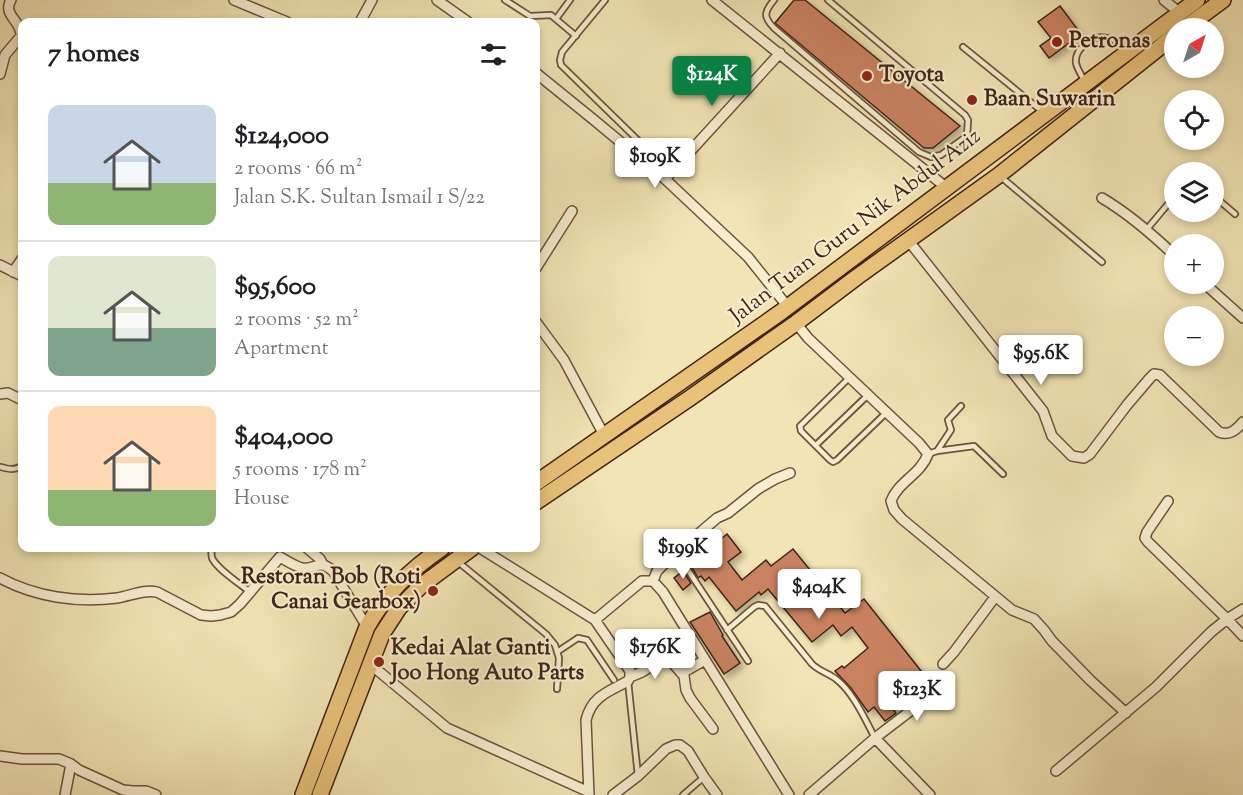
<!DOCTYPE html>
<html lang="en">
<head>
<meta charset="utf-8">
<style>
  :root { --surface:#fff; --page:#f2f2f2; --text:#202124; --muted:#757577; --line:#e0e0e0; --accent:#0b8043 }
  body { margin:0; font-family:"Sorts Mill Goudy",serif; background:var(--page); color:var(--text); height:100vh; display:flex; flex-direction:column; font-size:22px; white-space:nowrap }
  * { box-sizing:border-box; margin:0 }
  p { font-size:20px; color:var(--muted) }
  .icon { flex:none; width:33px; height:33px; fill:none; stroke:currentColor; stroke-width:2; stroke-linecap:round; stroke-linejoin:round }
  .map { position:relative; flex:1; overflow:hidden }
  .sheet { position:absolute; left:18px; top:18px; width:522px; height:534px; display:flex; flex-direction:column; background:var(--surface); border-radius:12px; box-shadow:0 3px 9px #0003 }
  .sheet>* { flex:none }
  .needle { width:39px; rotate:39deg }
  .controls { position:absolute; left:1164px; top:18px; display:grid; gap:12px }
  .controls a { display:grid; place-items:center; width:60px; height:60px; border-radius:50%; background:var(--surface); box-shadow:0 3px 9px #0003; font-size:30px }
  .price { position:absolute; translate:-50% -51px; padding:0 14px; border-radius:6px; background:#fff; color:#222; font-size:20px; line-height:39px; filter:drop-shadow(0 2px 3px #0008) }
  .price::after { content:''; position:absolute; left:50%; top:36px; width:18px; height:14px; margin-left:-9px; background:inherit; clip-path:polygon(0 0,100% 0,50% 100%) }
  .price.on { background:var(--accent); color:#fff }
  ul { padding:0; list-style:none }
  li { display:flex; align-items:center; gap:18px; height:150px; padding:0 30px }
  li+li { border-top:2px solid var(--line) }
  li span { display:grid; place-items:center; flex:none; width:168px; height:120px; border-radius:12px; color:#555 }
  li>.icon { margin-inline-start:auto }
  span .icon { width:72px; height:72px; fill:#fffc; stroke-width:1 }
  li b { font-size:26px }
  h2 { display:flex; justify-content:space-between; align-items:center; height:72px; padding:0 30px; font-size:26px }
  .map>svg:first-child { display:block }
</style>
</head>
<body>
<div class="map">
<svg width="1243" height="795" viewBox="0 0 1243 795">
  <defs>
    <filter id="shadow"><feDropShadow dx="4" dy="4" stdDeviation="3" flood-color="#0004"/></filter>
  </defs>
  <rect width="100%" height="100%" fill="#f2e5b5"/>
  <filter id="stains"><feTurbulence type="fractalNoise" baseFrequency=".00333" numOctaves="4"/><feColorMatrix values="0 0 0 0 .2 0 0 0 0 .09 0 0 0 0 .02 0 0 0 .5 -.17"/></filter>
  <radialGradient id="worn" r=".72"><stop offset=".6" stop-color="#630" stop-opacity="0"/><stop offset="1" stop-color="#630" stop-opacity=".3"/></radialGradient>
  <!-- building -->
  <path fill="#c98261" stroke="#402317" stroke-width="1.5" filter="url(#shadow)" d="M794,0H805L960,126L933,148H924L775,23Z
    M1060,6L1081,34L1049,58L1040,46L1051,38L1038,22Z
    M727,534L741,552L728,562L742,580L766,560L771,566L793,549L845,613L864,599L929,681L914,693L909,687L903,691L898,684L883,697L896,713L885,721L874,707L868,712L851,688L835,671L842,666L844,668L868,648L852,627L841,636L833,625L812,642L768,589L761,595L759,592L736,611L709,577L705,581L701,576L698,578L691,566L692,565L691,563Z
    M683,571L691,583L683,590L674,578Z
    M710,612L723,635L722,636L740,663L724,674L690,622Z"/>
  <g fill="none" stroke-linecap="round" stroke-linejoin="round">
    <!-- lane casing -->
    <g stroke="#6c543e" stroke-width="8">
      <path id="lane" d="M505,0L530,16L551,15L576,36
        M605,0L562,52L560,60L561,65L651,153L661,172
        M774,0C764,12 763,17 774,28L919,152L931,157L941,155L967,136L968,120L965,115L828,0
        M556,19L570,0
        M963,47L1043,112
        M1084,81C1082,75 1077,69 1076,63C1075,56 1078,51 1083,46C1097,30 1114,39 1129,48
        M1001,177L1102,262
        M1214,196L1235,214
        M1147,229L1174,197
        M849,378L800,426L801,431L830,460L833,462L837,460L887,412
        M816,445L868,395
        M937,451L951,430L948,420L961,406
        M928,454L937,451L974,446L1003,474
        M1,467C8,469 16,471 22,465
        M212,548C211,552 211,553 212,558C217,569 240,584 250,592
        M676,552L748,661
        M457,561L546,634L555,645L559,658L557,689
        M727,630L754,607L758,605L765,606L812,664C819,671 828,673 836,679C853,692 865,719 875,738
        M557,652L578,638L587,640L614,680
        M628,681L638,776
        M683,795L704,777"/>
    </g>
    <!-- street casing -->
    <g stroke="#6c543e" stroke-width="12">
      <path id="street" d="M234,0L287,22
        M437,0L468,22
        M712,0L947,188
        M1164,0L1180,13
        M360,22L372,0
        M536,73L594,120L665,179L731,241L748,257L788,307
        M0,74L5,55L21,36C22,21 2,15 11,0
        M665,179L780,53
        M1102,198C1129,214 1152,234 1174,255
        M908,240L1043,411L1052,436L1072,456L1084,458L1090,454L1127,405L1150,378L1154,374L1160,375L1219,432C1230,436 1236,430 1243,422
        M0,265L22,276
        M536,268L572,211
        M13,272L22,259
        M1205,284L1243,318
        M536,322L564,360L604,435
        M796,323L808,338L919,443L928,454C921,474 898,482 891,501L894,510L902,519L1012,610L1034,619L1044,630L1052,641L1090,680L1126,713
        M0,394L8,393L22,400
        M1168,501L1147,532L1145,538L1148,542L1227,619L1243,609
        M307,548L320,559L323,565
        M480,548L595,620L630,671V677L628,681C608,692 592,696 586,720L589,795
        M0,578C35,597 77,603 117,598C130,596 144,589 157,592L201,615L211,616L220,615L231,612L240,604L280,557C287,561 294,566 302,568C317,570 318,558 333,571L367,627
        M653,581L657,571L669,559L717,518L728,513L758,489L775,479L790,473
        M595,620L642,581H653L663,592L789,795
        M370,664L447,728L589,792
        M943,664L954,652L995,597
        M682,673L705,660
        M630,677L642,672L661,660L667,659L671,661L684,676L686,690L690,698L713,729
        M875,738L943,686
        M0,756L22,759H59L71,764L79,770L123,790L133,791H146L156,795
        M1056,771L1156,687L1211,632L1227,619L1243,636
        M65,795L71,764
        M613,795L638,776L666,749L675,745H680L688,751L704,777L717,795
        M809,795L875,738L930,795"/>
    </g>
    <!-- primary casing -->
    <g stroke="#402317" stroke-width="18">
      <path id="primary" d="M1185,28L1223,0
        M536,483L781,312L1197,0
        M536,502L690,398L796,323L857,277L999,175L1174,36
        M303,795L367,627C386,593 410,570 442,548
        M320,795L382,634L399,608L422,585L472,548"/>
    </g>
    <!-- lane -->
    <use href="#lane" stroke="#f7eecf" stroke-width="4.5"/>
    <!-- street -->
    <use href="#street" stroke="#f7eecf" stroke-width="9"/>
    <!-- primary -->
    <use href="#primary" stroke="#e9c27a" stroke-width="15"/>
  </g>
  <!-- markers -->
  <g fill="#8f2418" stroke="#f7eecf" stroke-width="2">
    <circle cx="1057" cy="42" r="6"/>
    <circle cx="867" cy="76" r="6"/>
    <circle cx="972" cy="100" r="6"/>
    <circle cx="433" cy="591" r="6"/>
    <circle cx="379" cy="662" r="6"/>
  </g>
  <g text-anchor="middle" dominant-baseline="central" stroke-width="4.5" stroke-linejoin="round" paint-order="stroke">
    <!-- poi labels -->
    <g font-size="22" font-weight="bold" fill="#402317" stroke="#f7eecf" text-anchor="start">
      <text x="1069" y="42">Petronas</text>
      <text x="879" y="76">Toyota</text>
      <text x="984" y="100">Baan Suwarin</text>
      <text x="421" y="578" text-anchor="end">Restoran Bob (Roti<tspan x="421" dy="25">Canai Gearbox)</tspan></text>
      <text x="391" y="649">Kedai Alat Ganti<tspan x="391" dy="25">Joo Hong Auto Parts</tspan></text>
    </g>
    <!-- street labels -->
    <g font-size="22" fill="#402317" stroke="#f7eecf">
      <text transform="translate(856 227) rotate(-37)">Jalan Tuan Guru Nik Abdul Aziz</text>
    </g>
  </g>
  <rect width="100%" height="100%" filter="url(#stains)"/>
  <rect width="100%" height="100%" fill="url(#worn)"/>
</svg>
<div class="controls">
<a><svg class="needle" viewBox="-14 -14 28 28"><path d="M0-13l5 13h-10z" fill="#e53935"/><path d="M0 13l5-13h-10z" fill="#757577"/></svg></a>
<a><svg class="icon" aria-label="locate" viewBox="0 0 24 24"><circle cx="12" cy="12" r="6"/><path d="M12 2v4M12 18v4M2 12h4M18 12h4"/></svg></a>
<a><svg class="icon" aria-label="layers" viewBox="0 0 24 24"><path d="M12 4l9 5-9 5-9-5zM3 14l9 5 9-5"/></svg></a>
<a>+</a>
<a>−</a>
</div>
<b class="price on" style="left:712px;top:107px">$124K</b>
<b class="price" style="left:655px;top:189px">$109K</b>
<b class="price" style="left:1041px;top:386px">$95.6K</b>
<b class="price" style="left:683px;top:580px">$199K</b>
<b class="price" style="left:819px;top:620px">$404K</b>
<b class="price" style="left:655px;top:680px">$176K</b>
<b class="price" style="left:917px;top:722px">$123K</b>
<section class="sheet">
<h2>7 homes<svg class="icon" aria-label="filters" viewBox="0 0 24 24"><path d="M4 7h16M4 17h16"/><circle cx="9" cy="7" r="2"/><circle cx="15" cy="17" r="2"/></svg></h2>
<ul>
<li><span style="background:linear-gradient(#c9d6e8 65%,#8fb573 0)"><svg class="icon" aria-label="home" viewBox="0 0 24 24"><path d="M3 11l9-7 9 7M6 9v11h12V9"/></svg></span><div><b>$124,000</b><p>2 rooms · 66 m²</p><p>Jalan S.K. Sultan Ismail 1 S/22</p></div></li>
<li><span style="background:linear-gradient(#dfe7d0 60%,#7fa58c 0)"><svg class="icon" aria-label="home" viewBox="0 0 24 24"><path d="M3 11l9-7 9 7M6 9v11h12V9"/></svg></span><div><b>$95,600</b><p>2 rooms · 52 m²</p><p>Apartment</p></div></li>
<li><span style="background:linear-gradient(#ffd9b3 70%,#8fb573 0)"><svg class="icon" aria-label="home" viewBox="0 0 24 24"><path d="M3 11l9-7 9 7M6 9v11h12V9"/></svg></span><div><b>$404,000</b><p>5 rooms · 178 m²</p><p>House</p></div></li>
</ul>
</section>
</div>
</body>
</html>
